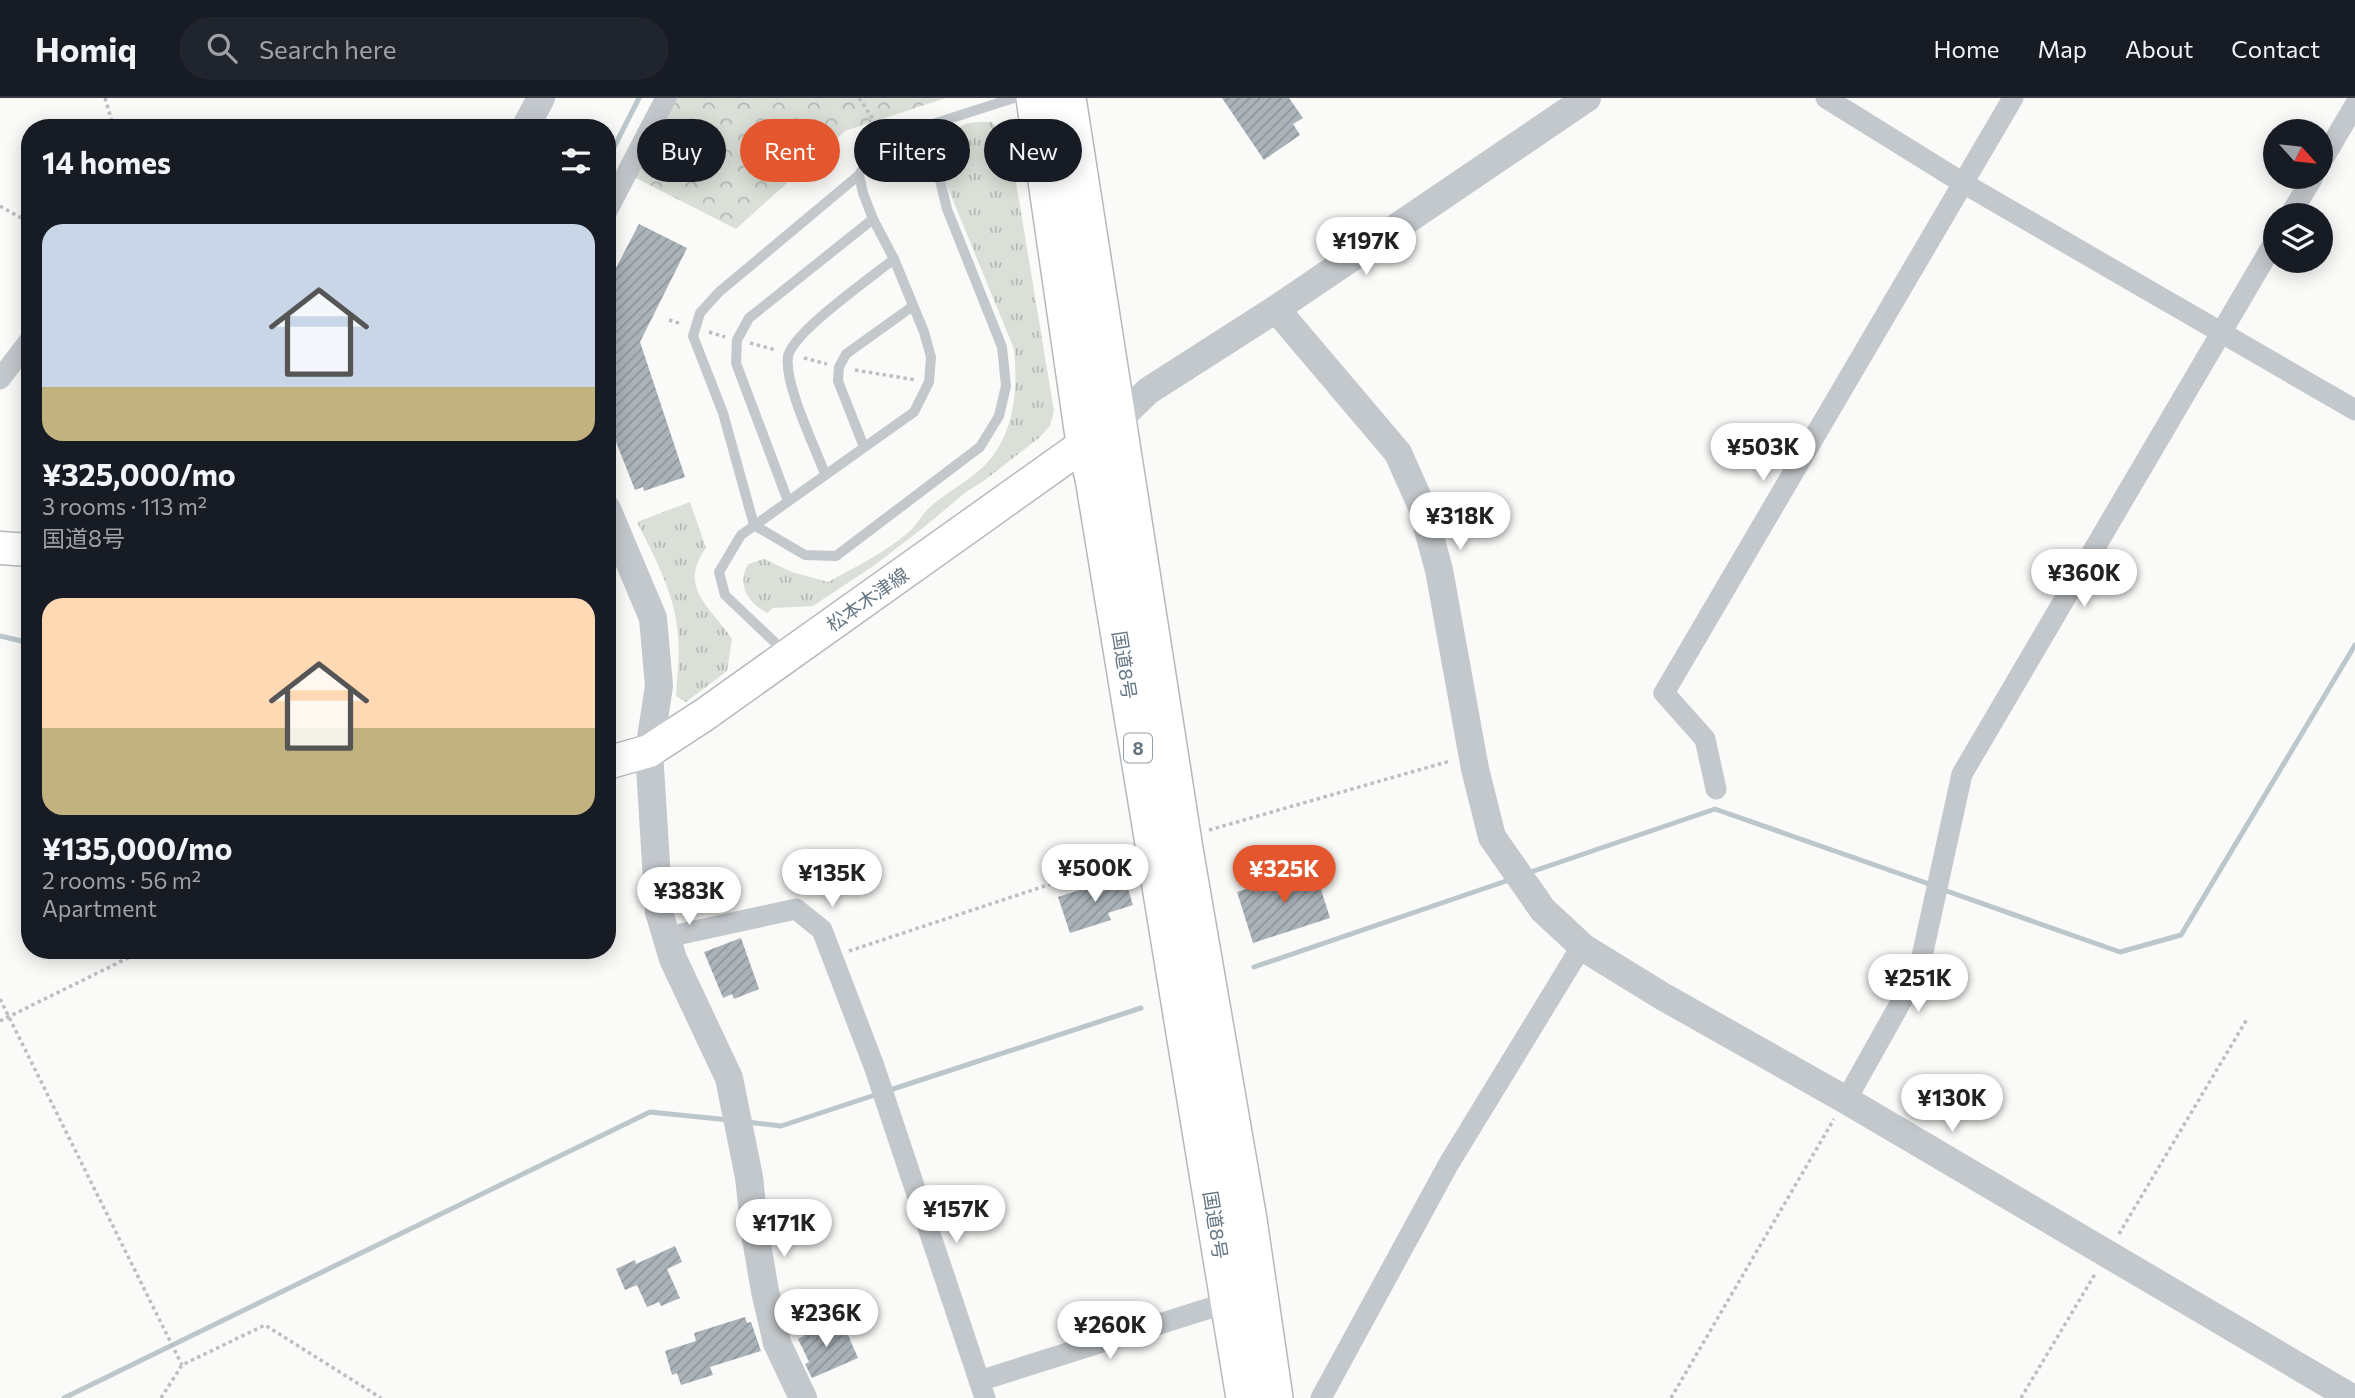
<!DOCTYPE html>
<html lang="en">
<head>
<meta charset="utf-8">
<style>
  :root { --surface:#171b24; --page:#20242c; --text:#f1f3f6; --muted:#9ea1a6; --line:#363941; --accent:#e4572e }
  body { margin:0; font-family:Commissioner,"Noto Sans JP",sans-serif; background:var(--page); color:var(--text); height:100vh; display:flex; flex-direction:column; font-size:26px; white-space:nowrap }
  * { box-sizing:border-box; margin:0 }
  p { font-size:23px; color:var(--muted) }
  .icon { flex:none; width:38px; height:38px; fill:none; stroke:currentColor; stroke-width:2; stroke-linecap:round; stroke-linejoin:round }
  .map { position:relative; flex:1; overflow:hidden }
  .sheet { position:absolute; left:21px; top:21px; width:595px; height:840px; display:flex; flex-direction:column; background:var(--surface); border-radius:28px; box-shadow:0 4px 18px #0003 }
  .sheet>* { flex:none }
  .banner { position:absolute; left:637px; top:21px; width:665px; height:63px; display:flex; gap:14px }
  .needle { width:46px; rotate:117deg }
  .controls { position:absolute; left:2263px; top:21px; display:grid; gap:14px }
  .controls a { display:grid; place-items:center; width:70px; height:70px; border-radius:50%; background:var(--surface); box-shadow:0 4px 18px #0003; font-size:35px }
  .price { position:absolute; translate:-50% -60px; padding:0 16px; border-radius:24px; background:#fff; color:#222; font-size:23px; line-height:46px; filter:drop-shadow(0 2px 4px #0008) }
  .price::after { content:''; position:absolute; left:50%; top:42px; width:21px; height:16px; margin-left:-10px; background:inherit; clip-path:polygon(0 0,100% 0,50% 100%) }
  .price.on { background:var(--accent); color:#fff }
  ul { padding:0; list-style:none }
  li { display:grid; align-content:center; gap:14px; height:371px; padding:0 21px }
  li span { display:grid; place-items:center; height:217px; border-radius:21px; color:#555 }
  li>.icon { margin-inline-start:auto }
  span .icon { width:126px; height:126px; fill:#fffc; stroke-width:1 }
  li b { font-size:30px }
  h2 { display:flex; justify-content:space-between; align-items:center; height:84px; padding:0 21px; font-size:30px }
  .pill { padding:0 24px; border-radius:32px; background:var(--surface); box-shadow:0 4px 18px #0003; font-size:24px; line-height:63px }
  .pill.on { background:var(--accent); color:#fff }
  header { display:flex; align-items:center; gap:42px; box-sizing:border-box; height:98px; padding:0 35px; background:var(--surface); border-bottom:2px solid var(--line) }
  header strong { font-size:33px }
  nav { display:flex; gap:38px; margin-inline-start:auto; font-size:24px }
  .search { width:490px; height:63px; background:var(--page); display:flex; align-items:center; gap:18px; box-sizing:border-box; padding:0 24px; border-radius:38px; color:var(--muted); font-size:26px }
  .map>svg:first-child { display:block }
</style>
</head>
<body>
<header>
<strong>Homiq</strong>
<div class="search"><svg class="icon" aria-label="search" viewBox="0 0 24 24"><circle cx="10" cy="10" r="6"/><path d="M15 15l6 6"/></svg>Search here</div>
<nav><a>Home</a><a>Map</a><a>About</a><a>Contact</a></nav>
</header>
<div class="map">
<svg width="2355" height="1300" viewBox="0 0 2355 1300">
  <defs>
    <pattern id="grass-tufts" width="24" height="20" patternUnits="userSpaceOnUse" patternTransform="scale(1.75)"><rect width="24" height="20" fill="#dadfd7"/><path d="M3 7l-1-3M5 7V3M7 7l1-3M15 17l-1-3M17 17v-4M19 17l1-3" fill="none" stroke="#b4b9b4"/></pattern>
    <pattern id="park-crowns" width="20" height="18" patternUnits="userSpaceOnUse" patternTransform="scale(1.75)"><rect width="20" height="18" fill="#dadfd7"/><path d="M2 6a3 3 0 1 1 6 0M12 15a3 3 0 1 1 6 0" fill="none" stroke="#b4b9b4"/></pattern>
    <pattern id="building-hatch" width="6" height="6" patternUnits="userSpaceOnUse" patternTransform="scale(1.75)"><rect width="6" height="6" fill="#aab3b9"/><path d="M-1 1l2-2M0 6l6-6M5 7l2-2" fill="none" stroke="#8e969c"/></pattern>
  </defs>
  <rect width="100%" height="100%" fill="#fafaf8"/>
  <!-- grass -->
  <path fill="url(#grass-tufts)" d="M975,24H991L995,27L999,53L1013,66L1054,313L1050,328L1040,339L985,382L966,394L923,430L872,469L813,508L773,510L767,515C747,504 737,487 748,466L764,461L792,474L828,484C857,468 883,456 909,434C917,427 922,416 930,409C947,394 969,383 985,367C1015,336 1018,292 1014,251L941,73C936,48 950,27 975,24Z
    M690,404L706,450C677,490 711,509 732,541L727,573L686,604L676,598C677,578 680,558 678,538C676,498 655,460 637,424Z"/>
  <!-- park -->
  <path fill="url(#park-crowns)" d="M673,0H946L845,33L736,131L634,79Z"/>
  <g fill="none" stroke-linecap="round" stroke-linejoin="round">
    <!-- stream -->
    <path stroke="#bbc7cb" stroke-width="5" d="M607,63L639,0
      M0,538L30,545
      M1528,775L1715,711L1932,787
      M1941,791L2120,854L2181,837L2355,547
      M1254,869L1512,781
      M887,993L1141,910
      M746,1024L781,1028L878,996
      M64,1300L650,1014L729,1022"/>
  </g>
  <!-- building -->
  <path fill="url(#building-hatch)" d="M1222,0H1289L1303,20L1293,26L1300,37L1264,62Z
    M639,126L687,150L640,244L685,379L644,393L643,389L635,392L607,321V187Z
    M1314,769L1330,820L1253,845L1237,794Z
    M1124,778L1133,807L1108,815L1111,822L1070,835L1058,799Z
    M741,840L759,891L734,901L732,896L723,900L704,854Z
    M675,1148L682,1164L667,1171L680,1200L661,1208L659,1204L647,1209L637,1187L625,1192L616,1171L635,1162L636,1166Z
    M745,1219L747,1225L751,1224L761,1253L710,1269L713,1277L681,1287L677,1275L672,1277L665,1253L696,1243L694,1235Z
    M820,1223L827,1236L844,1228L858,1260L812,1280L805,1266L809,1264L798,1241L804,1238L801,1232Z"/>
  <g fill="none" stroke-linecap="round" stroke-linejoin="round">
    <!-- secondary casing -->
    <g stroke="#b3babf" stroke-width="35">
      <path id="secondary" d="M0,450L30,452
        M607,665L649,653L704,617L1103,333"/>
    </g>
    <!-- trunk casing -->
    <g stroke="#b4b9bd" stroke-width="40">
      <path id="trunk" d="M1035,0L1085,345L1094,380L1245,1300
        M1067,0L1184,751L1248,1122L1274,1300"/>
    </g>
    <!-- path -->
    <path stroke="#bbbfc2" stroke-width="3.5" stroke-dasharray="3.5 3.5" stroke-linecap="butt" d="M105,0L114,30
      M859,0L879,30
      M0,108L30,125
      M669,222L682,226
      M709,234L725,239
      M750,245L776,252
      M804,260L827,266
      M855,272L916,282
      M1209,732L1450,663
      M849,853L1126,761
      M0,901L182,1267
      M0,923L144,852
      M2119,1136L2247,921
      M161,1300L182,1267L265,1227L381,1300
      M1671,1300L1834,1021
      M2021,1300L2095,1176"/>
    <!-- service -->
    <path stroke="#c3c8cc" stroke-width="10" d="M859,77L719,194L700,215L693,238L723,315L754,427L805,457L836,458L980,349L999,318L1006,288L1002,249L947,111L927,28
      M864,349L838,283L839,269L846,256L913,208
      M825,376C815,349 784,286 788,259C791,235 872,179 894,161
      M788,403L736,265L737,242L749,220L873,121
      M786,555L725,497L719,474L741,437L914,314L929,284L931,259L924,234L894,161L873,121L863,95L859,77L869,60L886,41L1014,0"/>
    <!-- minor -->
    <path stroke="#c3c8cc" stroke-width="21" d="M1826,0L1963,85L2355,312
      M2320,66L2355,7
      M607,113L666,0
      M2290,117L2313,79
      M0,281L30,242
      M1716,691L1705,641L1664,595L2013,0
      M667,839L796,811L822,832L874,968L985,1300
      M1846,1002L1919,872L1962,676L2275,143
      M979,1283L1229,1204
      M1321,1300L1448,1067L1575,859L1584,850"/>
    <!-- tertiary -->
    <path stroke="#c3c8cc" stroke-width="28" d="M525,30L541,0
      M1276,211L1398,355L1422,409L1439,472L1475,671L1492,739L1543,812L1584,850L1662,898L1846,1002L2352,1300
      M1118,322L1148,293L1276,211L1587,0
      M607,411L653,520L659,588L649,653L659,814L673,861L729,980L749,1079L755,1135L765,1193L777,1245L803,1300"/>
    <!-- secondary -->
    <use href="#secondary" stroke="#fff" stroke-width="32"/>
    <!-- trunk -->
    <use href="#trunk" stroke="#fff" stroke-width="37"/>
  </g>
  <g text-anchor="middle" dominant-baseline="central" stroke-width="7" stroke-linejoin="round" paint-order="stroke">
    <!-- shield labels -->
    <rect fill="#fff" stroke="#939fa8" stroke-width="2" x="1124" y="635.5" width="28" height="29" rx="5"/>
    <g font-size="18" font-weight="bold" fill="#657683">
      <text x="1138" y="650">8</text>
    </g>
    <!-- street labels -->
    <g font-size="19" fill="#657683" stroke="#fff">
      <text transform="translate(867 501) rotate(-35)">松本木津線</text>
      <text transform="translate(1125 567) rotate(81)">国道8号</text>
      <text transform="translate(1216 1127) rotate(81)">国道8号</text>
    </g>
  </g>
</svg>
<div class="controls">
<a><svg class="needle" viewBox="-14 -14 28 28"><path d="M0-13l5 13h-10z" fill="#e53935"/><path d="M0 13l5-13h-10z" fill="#9ea1a6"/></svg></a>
<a><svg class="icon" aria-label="layers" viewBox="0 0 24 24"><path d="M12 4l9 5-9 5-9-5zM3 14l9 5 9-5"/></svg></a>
</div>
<b class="price" style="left:1366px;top:179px">¥197K</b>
<b class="price" style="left:1763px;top:385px">¥503K</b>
<b class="price" style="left:1460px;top:454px">¥318K</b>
<b class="price" style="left:2084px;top:511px">¥360K</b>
<b class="price" style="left:1095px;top:806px">¥500K</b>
<b class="price on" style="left:1284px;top:807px">¥325K</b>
<b class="price" style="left:832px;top:811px">¥135K</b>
<b class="price" style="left:689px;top:829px">¥383K</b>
<b class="price" style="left:1918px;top:916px">¥251K</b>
<b class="price" style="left:1952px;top:1036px">¥130K</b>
<b class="price" style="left:956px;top:1147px">¥157K</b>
<b class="price" style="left:784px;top:1161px">¥171K</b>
<b class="price" style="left:826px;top:1251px">¥236K</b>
<b class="price" style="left:1110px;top:1263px">¥260K</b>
<div class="banner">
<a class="pill">Buy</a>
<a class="pill on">Rent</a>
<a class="pill">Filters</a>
<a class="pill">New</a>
</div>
<section class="sheet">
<h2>14 homes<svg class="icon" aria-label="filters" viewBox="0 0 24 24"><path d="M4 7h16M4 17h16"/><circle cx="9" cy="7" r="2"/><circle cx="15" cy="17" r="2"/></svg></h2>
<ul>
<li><span style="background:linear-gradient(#c9d6e8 75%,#c2b280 0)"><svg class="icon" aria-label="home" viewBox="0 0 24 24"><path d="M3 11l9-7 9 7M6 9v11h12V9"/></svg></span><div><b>¥325,000/mo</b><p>3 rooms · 113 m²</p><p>国道8号</p></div></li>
<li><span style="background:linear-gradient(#ffd9b3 60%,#c2b280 0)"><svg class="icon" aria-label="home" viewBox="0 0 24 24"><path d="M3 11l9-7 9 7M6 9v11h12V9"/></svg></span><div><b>¥135,000/mo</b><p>2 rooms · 56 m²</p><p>Apartment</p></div></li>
</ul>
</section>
</div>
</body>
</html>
